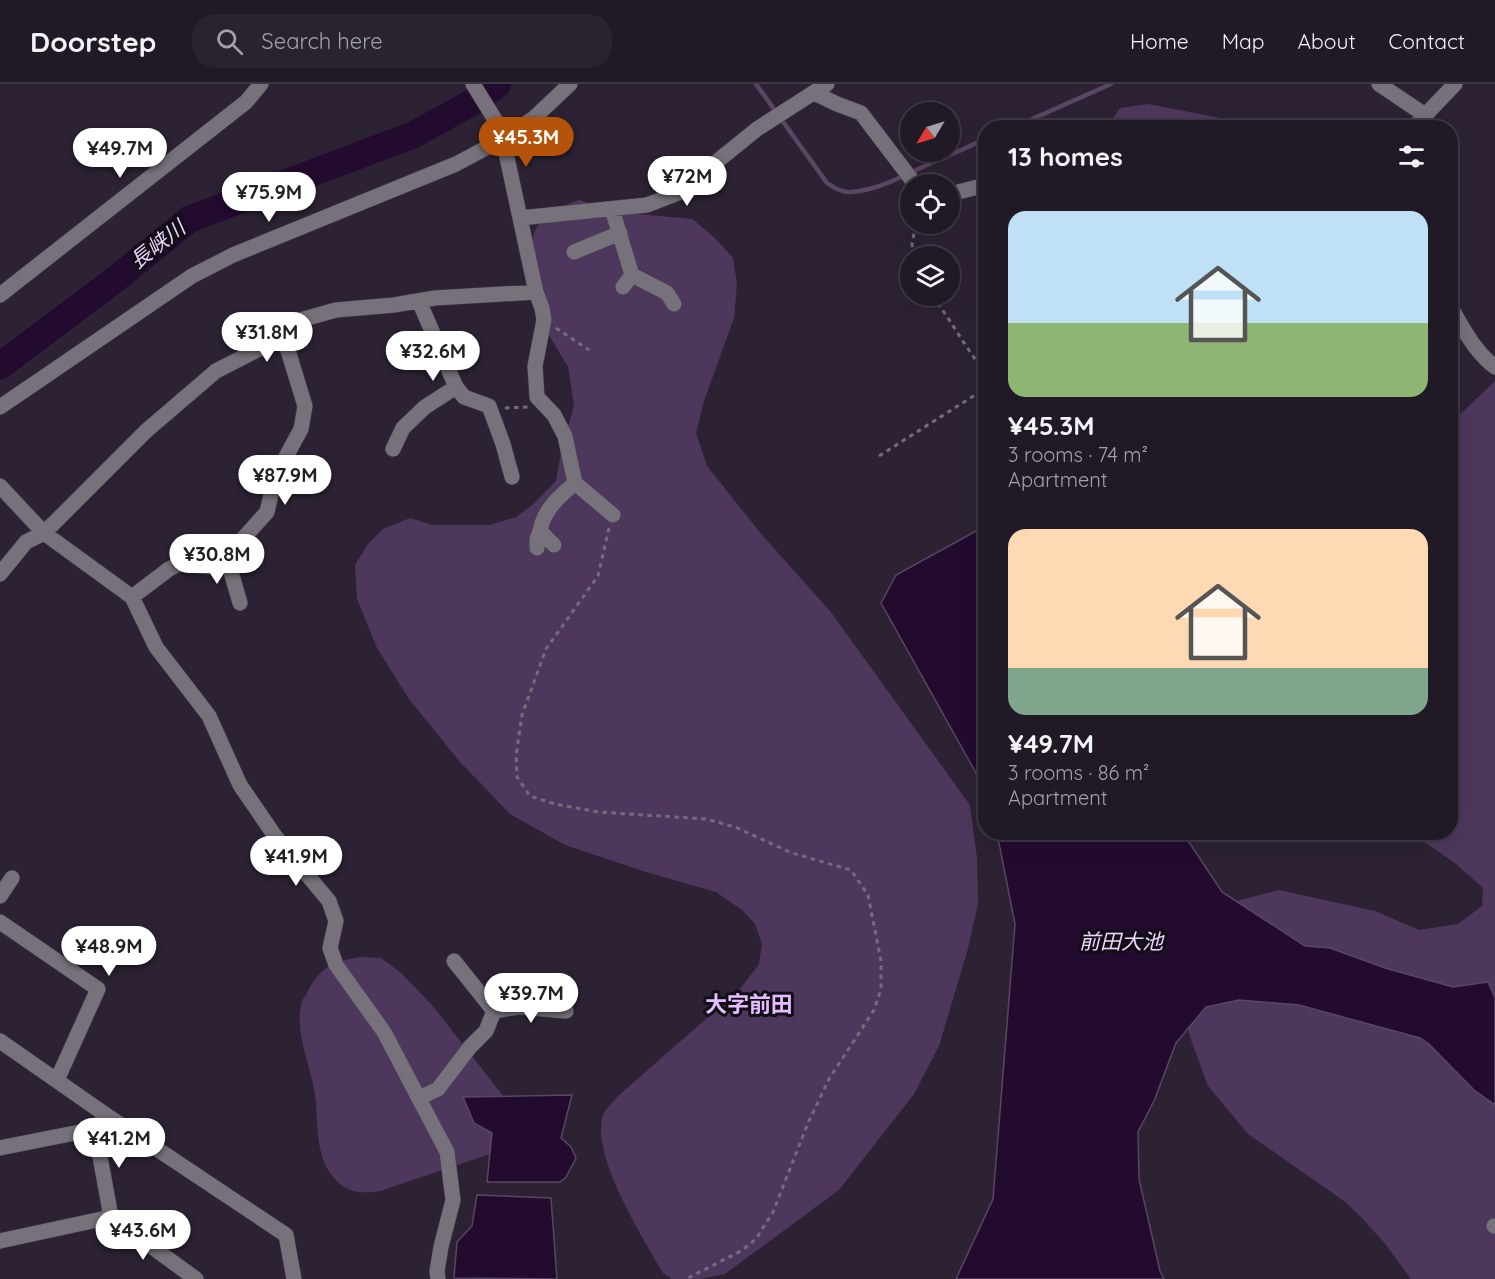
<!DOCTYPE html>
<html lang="en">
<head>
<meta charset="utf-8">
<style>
  :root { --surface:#211a26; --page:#29232e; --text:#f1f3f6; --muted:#a2a1a7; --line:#3e3843; --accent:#b45309 }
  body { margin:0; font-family:Quicksand,"Noto Sans JP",sans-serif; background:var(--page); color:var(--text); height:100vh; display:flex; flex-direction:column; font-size:22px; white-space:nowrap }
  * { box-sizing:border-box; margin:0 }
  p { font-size:20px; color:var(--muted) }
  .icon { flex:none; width:33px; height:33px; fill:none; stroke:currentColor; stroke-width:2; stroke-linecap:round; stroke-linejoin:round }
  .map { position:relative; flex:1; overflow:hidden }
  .panel { position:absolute; left:978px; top:36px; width:480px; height:720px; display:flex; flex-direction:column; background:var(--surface); border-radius:24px; box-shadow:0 6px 24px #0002,0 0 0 2px var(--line) }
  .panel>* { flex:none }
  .needle { width:39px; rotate:232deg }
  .controls { position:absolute; left:900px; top:18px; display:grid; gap:12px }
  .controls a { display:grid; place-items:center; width:60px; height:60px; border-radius:50%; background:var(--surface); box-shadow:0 6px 24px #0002,0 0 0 2px var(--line); font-size:30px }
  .price { position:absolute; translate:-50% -51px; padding:0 14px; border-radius:21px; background:#fff; color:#222; font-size:20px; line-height:39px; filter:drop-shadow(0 2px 3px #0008) }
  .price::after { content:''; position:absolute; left:50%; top:36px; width:18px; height:14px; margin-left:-9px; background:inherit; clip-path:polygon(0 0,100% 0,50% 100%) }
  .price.on { background:var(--accent); color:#fff }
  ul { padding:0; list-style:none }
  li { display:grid; align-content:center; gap:12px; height:318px; padding:0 30px }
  li span { display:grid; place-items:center; height:186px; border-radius:18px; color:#555 }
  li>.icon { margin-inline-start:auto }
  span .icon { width:108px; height:108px; fill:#fffc; stroke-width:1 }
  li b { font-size:26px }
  h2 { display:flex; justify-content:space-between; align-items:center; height:72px; padding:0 30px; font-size:26px }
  header { display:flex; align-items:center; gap:36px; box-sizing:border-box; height:84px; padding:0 30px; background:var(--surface); border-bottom:2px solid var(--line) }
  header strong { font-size:28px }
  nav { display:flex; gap:33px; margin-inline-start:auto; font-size:21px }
  .search { width:420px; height:54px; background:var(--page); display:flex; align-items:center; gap:15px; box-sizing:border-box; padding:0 21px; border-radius:24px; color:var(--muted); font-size:22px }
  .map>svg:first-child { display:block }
</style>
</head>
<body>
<header>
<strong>Doorstep</strong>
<div class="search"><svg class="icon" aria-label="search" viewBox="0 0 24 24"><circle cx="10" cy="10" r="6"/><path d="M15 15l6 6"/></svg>Search here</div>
<nav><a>Home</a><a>Map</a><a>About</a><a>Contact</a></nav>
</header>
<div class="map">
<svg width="1495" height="1195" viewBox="0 0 1495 1195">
  <rect width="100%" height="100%" fill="#2c2233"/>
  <!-- green -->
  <path fill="#4e375d" d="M1148,20L1226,35L1256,43H1107L1120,24Z
    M579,116L617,128L692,135L714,153L733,174L737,200L734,234L704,317L696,349L707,382L762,451L830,527L970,721L977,774L978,820L967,868L939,962L914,1010L839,1106L725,1190L700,1195H672L663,1189C643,1153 593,1076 602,1034C603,1027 613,1018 618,1012L740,905L759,880L762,860L755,840L742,826L716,808L646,788L565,761L510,730L460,678L409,615L377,564L357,515L355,481L368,460L383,445L410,434L432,441H490L516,433L531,422L556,397L562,363L574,322L568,283L544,243L529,173L535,146L547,128Z
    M1495,297V1195H1411L1386,1161L1363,1135L1344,1117L1248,1050L1208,1002L1191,956L1175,896L1206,852L1237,817L1279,806L1375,827L1419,846L1458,840L1482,822L1483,804L1455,779L1411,749L1450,748L1451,339Z
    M361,873L381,874L400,888L432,921L508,1018L511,1063L380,1107C364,1110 346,1109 334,1094C314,1070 319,1040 315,1011C311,982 295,951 301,921C302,915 307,910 309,905C322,881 336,877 361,873Z"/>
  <!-- water -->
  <path fill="#230b30" stroke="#594663" stroke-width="1.5" d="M985,442V705L881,519L896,491Z
    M997,749H1183L1222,808L1305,862L1330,864L1385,884L1453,903L1488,898L1495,914V1021L1474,1006L1429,960L1420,954L1299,921L1239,916L1206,923L1176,959L1154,1017L1138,1048L1139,1095L1160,1187L1164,1195H956L993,1115L1015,840Z
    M572,1011L561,1054L571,1063L576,1074L566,1093L560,1098H487L492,1049L474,1039L463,1013Z
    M477,1111L551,1114L557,1195L454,1194L457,1158L472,1142Z"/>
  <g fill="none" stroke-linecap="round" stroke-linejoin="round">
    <!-- stream -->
    <path stroke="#594663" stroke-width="4.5" d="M756,0L827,99C834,104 843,109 852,108C879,106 907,90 931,79C949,71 968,64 986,54
      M1005,44L1030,36L1111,0"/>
    <!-- river -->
    <path stroke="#230b30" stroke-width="27" d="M0,282L117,194L190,135L413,51L473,18L498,0"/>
    <!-- minor casing -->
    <g stroke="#473e4e" stroke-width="16">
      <path id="minor" d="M473,0L499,42L503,55L536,208L542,224L544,236L535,282L537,313L554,331L565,352L575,399L613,431
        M1379,0L1425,31
        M814,9L837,20L861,29L915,100
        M1413,44L1455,0
        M950,110L986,101
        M612,125L632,191L623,203
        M520,134L647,121L678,109L757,45L827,0
        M574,168L620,149
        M632,191L667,209L674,220
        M0,211L246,18L261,0
        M1450,222C1463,244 1474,267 1495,283
        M456,303L464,313L489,322L503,360L512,393
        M0,323L192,192L233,171L456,80L503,55L534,34L570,0
        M393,365L403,344L425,323L456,303L419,217
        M0,402L44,449L132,513L156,563L209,632L240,701L275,752L329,817L336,837L330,864L336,881L384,948L447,1068L453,1116L441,1163L437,1187L438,1195
        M554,461L540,447C544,425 559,413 575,399
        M537,464V455L540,447
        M227,474L240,519
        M0,490L26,458L44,449L146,347L216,287L267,261L293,238L336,226L394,221L435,214L536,208
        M132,513L169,485L179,480L210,483L222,478L267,428L275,393L301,345L305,322L282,247
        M0,812L12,794
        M0,838L98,905L57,996
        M494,927L519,923L566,927
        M0,957L106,1031L286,1151L294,1195
        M419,1014L438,1005L470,963L486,947L494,927L454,877
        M106,1031L95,1045L111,1133L196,1195
        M0,1064L95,1045
        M1494,1142H1495
        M0,1157L111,1133"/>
    </g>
    <!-- path -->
    <path stroke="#746c7b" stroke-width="3" stroke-dasharray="4.5 4.5" stroke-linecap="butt" d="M913,172L912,159L916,140
      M932,212C952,237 965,264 986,289
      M556,244L589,266
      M505,324L528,323
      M879,372L986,304
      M609,444L598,492L546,565L522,631L516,672L517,693L530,712L555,720L598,728L706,735L735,743L792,769L851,786L868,811L881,877V905L874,926L829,995L808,1039L773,1128L756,1155L741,1167L686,1195"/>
    <!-- minor -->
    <use href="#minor" stroke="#76717a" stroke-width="15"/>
  </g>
  <g text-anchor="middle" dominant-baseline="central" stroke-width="6" stroke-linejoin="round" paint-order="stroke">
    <!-- water labels -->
    <g font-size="21" font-style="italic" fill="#edd4fe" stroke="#120e15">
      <text transform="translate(157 160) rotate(-38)">長峡川</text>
      <text x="1121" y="857">前田大池</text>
    </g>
    <!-- quarter labels -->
    <g font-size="22" font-weight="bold" fill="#e4bcff" stroke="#120e15">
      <text x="749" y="920">大字前田</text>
    </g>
  </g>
</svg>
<div class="controls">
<a><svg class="needle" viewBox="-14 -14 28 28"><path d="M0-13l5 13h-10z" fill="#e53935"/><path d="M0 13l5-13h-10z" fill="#a2a1a7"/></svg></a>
<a><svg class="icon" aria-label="locate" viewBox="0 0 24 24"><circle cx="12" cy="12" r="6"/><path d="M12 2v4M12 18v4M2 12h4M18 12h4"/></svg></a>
<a><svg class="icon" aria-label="layers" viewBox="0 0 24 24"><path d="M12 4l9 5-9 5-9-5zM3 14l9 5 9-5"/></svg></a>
</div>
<b class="price on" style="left:526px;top:84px">¥45.3M</b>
<b class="price" style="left:120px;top:95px">¥49.7M</b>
<b class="price" style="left:687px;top:123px">¥72M</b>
<b class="price" style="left:269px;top:139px">¥75.9M</b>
<b class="price" style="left:267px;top:279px">¥31.8M</b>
<b class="price" style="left:433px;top:298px">¥32.6M</b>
<b class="price" style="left:285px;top:422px">¥87.9M</b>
<b class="price" style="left:217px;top:501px">¥30.8M</b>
<b class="price" style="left:296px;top:803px">¥41.9M</b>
<b class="price" style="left:109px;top:893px">¥48.9M</b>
<b class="price" style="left:531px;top:940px">¥39.7M</b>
<b class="price" style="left:119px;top:1085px">¥41.2M</b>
<b class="price" style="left:143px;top:1177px">¥43.6M</b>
<section class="panel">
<h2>13 homes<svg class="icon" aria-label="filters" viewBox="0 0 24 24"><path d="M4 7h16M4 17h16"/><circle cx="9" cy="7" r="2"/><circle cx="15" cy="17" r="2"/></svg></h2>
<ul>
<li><span style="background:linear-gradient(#bfe0f5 60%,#8fb573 0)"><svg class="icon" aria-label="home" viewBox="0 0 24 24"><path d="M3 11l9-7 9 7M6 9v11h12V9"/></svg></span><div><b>¥45.3M</b><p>3 rooms · 74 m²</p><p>Apartment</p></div></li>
<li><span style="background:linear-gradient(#ffd9b3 75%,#7fa58c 0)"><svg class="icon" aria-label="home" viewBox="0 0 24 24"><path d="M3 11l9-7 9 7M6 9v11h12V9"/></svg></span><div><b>¥49.7M</b><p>3 rooms · 86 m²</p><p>Apartment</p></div></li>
</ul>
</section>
</div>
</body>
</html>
